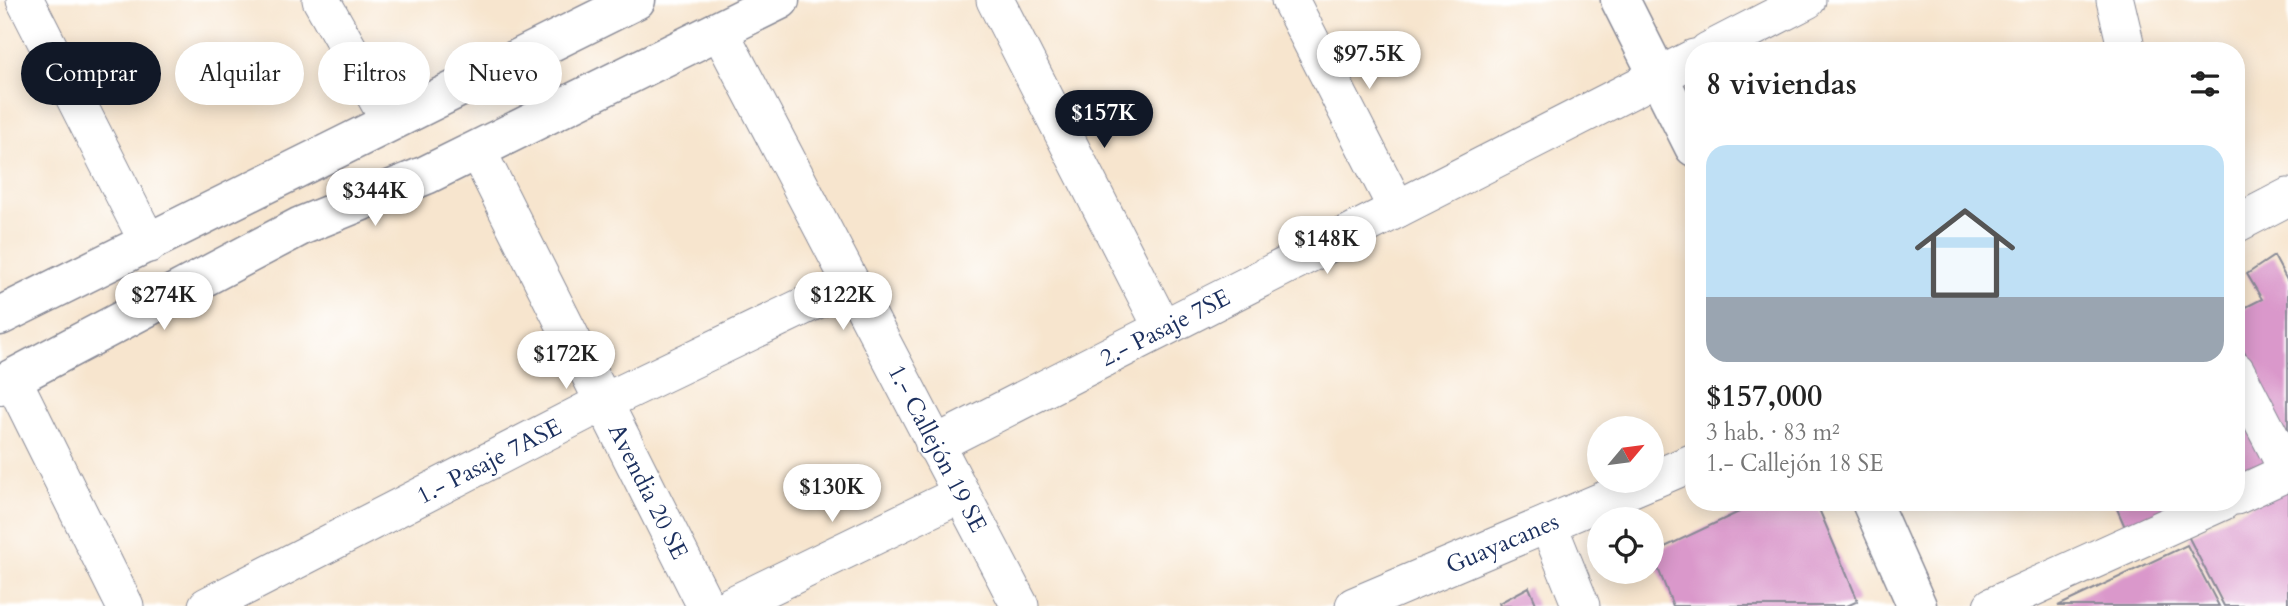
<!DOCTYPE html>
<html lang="es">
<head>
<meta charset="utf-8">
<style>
  :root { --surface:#fff; --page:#f2f2f2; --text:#222; --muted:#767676; --line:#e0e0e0; --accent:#111827 }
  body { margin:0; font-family:Cardo,serif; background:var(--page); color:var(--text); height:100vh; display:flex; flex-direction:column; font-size:26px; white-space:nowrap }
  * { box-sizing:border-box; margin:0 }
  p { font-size:23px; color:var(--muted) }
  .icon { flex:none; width:38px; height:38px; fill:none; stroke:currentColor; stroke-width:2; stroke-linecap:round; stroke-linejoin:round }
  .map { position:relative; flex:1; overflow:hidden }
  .side { position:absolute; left:1685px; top:42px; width:560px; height:469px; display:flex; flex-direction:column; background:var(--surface); border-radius:28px; box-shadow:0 4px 18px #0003 }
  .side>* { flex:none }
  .top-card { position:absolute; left:21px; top:42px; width:665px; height:63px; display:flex; gap:14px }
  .needle { width:46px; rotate:61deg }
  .tools { position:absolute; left:1587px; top:416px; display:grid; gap:14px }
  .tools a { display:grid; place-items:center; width:77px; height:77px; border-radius:50%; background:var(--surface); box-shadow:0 4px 18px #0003; font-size:35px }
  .price { position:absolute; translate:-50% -60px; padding:0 16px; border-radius:24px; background:#fff; color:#222; font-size:23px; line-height:46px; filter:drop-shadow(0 2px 4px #0008) }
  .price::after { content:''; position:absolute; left:50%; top:42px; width:21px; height:16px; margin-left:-10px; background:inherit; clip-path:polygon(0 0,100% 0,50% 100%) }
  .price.current { background:var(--accent); color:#fff }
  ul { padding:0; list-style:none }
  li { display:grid; align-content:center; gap:14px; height:371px; padding:0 21px }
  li+li { border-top:2px solid var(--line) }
  li span { display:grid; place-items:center; height:217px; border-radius:21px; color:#555 }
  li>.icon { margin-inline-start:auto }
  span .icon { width:126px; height:126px; fill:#fffc; stroke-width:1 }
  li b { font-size:30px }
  h2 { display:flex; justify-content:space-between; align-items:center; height:84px; padding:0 21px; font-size:30px }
  .pill { padding:0 24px; border-radius:32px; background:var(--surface); box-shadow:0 4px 18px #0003; font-size:24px; line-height:63px }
  .pill.current { background:var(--accent); color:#fff }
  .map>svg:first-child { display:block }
</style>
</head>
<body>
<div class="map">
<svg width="2288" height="606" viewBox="0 0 2288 606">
  <rect width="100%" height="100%" fill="#fff"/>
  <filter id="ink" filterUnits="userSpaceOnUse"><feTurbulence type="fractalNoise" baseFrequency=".0143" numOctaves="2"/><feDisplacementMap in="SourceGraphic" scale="14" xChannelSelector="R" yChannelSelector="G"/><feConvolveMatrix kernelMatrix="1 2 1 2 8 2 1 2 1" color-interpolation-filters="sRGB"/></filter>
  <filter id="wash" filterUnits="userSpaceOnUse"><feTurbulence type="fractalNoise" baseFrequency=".00686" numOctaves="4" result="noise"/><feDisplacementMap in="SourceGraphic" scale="28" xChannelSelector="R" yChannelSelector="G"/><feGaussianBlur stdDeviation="1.57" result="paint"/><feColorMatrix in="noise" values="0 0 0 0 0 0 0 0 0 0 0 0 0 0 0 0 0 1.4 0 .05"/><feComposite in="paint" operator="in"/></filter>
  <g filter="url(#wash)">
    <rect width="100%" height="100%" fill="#f7e5ce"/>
    <g id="blocks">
      <!-- building -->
      <path fill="#da98cb" d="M2274,256L2288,282V440L2236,336V312L2262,299L2247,274Z
        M2236,404L2268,463L2236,479Z
        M2288,487V606H2224L2188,536Z
        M1760,502H1816L1858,601L1847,606H1673L1652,553Z
        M2114,502H2191L2128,534Z
        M2187,545L2219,606H2058Z
        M1529,587L1537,606H1500L1499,603Z"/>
    </g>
  </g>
  <g filter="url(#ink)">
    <use href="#blocks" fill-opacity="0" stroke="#898a96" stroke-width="2"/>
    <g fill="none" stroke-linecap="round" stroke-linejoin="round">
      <!-- street casing -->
      <g stroke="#898a96" stroke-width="39">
        <g id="street">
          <path d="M25,0L149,244"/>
          <path d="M321,0L390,122"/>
          <path d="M995,0L1162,327"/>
          <path d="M1290,0L1397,209"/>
          <path d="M2115,0L2127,51"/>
          <path id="s1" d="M719,30L1020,606"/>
          <path d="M1708,51L1807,0"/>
          <path id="s2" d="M477,150L706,606"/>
          <path d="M2236,224L2288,197"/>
          <path d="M2236,371L2288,471"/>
          <path d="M12,378L125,606"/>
          <path id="s3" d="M934,445L1694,58"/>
          <path d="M1652,480L1694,462"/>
          <path d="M2236,496L2288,472"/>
          <path d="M1548,524L1581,606"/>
          <path id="s4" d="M207,606L604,402L850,284"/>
          <path d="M730,606L959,495"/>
          <path id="s5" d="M1354,606L1649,481"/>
          <path d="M1992,606L2222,502"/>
        </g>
      </g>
      <!-- secondary casing -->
      <g stroke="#898a96" stroke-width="41">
        <path id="secondary" d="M1620,0L1694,147
          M0,316L636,0
          M0,385L301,226L426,175L780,0
          M1871,502L1917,606"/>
      </g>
      <!-- street -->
      <use href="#street" stroke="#fff" stroke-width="37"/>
      <!-- secondary -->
      <use href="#secondary" stroke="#fff" stroke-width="38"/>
    </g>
  </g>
  <g text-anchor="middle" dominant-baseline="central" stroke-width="5" stroke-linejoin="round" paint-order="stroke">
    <!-- street labels -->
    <g font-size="24" fill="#1b2f5e" stroke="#fff">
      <text stroke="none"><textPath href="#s3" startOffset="259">2.- Pasaje 7SE</textPath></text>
      <text stroke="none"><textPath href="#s1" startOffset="472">1.- Callejón 19 SE</textPath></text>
      <text stroke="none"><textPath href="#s4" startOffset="317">1.- Pasaje 7ASE</textPath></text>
      <text stroke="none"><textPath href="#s2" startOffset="382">Avendia 20 SE</textPath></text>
      <text stroke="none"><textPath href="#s5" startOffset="161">Guayacanes</textPath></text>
    </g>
  </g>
</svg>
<div class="tools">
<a><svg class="needle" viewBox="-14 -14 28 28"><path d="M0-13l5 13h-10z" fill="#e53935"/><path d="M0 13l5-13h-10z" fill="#767676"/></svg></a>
<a><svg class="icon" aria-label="locate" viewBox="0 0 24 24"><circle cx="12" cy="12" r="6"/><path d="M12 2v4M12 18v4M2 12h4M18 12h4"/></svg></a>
</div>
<b class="price" style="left:1369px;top:91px">$97.5K</b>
<b class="price current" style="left:1104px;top:150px">$157K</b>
<b class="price" style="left:375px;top:228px">$344K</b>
<b class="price" style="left:1327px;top:276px">$148K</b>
<b class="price" style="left:164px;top:332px">$274K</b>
<b class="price" style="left:843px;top:332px">$122K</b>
<b class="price" style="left:566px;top:391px">$172K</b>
<b class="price" style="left:832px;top:524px">$130K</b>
<div class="top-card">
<a class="pill current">Comprar</a>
<a class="pill">Alquilar</a>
<a class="pill">Filtros</a>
<a class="pill">Nuevo</a>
</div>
<section class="side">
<h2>8 viviendas<svg class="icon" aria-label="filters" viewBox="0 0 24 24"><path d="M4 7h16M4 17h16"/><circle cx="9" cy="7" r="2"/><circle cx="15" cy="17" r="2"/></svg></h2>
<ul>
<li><span style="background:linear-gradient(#bfe0f5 70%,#9aa5b1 0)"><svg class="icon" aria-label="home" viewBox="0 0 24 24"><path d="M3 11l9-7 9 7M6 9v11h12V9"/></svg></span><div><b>$157,000</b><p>3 hab. · 83 m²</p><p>1.- Callejón 18 SE</p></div></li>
</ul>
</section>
</div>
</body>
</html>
